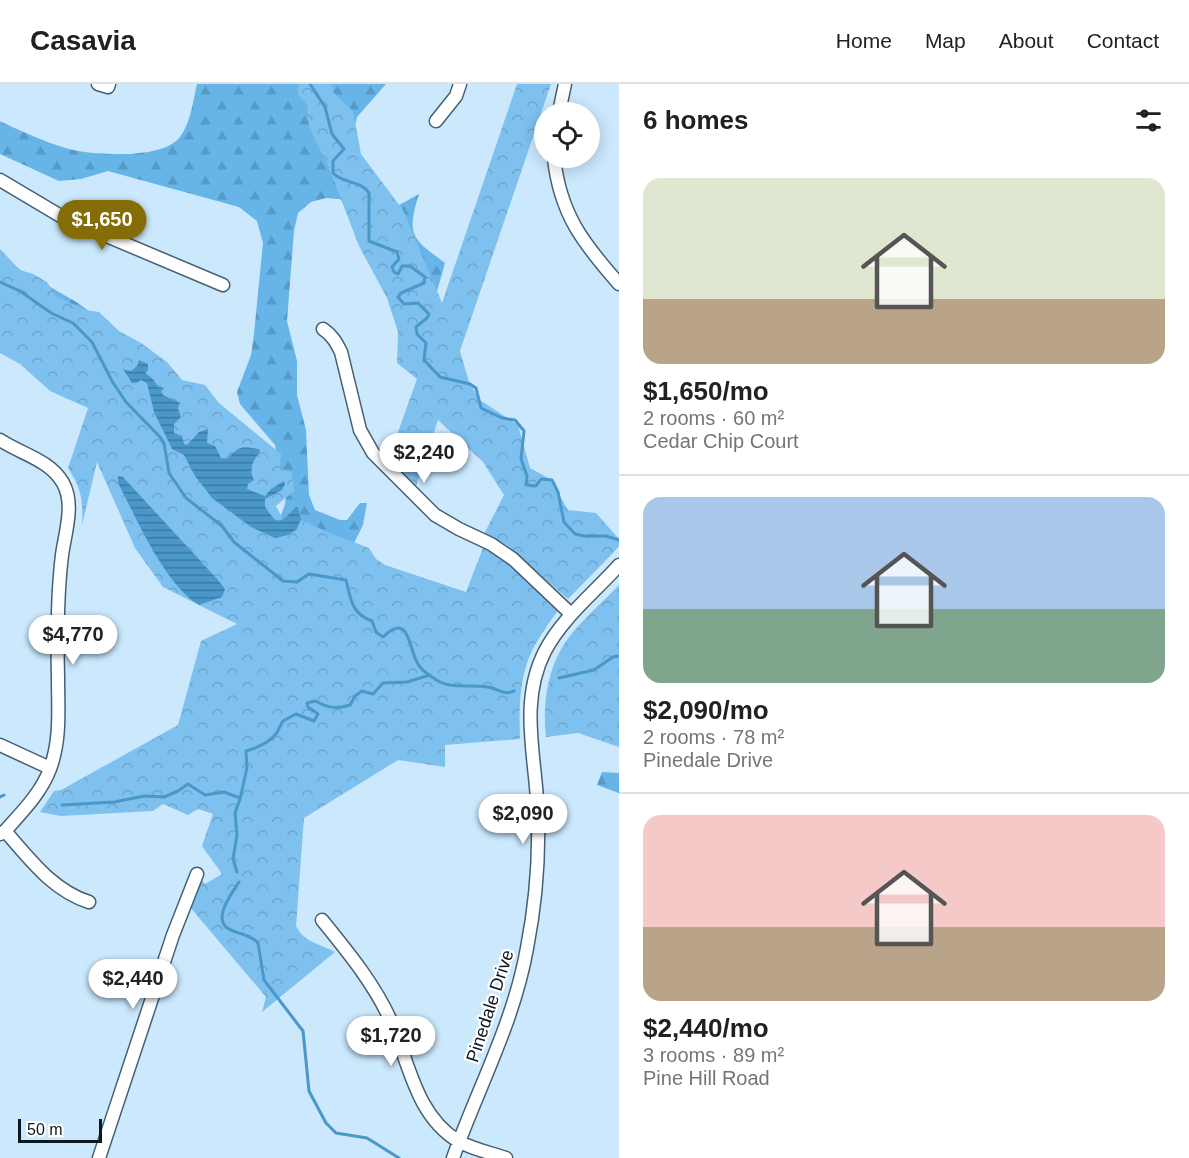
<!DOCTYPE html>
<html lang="en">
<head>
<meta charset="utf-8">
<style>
  :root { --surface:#fff; --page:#f2f2f2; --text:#202124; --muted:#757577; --line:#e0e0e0; --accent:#846c07 }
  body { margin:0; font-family:Arial,sans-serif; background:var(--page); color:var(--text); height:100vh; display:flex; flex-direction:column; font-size:22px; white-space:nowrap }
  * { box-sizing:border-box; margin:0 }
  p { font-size:20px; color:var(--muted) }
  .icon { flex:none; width:33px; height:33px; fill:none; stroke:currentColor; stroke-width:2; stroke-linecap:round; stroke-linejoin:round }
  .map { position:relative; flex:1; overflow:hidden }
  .drawer { display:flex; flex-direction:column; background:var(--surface); width:570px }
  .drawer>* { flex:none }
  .tools { position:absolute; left:534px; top:18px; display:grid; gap:12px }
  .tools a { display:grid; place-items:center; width:66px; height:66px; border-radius:50%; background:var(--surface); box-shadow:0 3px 15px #0003; font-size:30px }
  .scale { position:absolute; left:18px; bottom:15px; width:84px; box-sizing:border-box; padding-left:6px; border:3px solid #0c171e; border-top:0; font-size:16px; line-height:21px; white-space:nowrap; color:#0c171e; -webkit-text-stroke:4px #fff; paint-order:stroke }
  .price { position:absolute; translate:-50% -51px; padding:0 14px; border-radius:21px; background:#fff; color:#222; font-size:20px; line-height:39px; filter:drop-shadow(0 2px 3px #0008) }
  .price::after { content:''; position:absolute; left:50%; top:36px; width:18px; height:14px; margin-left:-9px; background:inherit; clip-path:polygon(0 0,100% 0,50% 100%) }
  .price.selected { background:var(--accent); color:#fff }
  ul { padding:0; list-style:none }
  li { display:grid; align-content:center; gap:12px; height:318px; padding:0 24px }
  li+li { border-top:2px solid var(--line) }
  li span { display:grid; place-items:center; height:186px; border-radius:18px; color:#555 }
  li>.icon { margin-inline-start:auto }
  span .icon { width:108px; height:108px; fill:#fffc; stroke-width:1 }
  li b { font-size:26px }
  h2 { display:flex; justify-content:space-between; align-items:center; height:72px; padding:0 24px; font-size:26px }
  header { display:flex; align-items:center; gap:36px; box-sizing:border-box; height:84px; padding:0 30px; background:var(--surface); border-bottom:2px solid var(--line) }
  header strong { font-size:28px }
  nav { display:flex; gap:33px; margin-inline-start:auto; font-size:21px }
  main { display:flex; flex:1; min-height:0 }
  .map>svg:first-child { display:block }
</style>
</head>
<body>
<header>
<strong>Casavia</strong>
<nav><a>Home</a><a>Map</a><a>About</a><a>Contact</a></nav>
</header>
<main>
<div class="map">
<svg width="619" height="1074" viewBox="0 0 619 1074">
  <defs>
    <pattern id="forest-firs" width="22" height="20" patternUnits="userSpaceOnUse" patternTransform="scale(1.5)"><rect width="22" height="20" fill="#66b4e8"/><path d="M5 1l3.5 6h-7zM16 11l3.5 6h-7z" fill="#579ac7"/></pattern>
    <pattern id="park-crowns" width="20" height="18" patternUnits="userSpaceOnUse" patternTransform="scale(1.5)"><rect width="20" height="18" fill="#7ec1ef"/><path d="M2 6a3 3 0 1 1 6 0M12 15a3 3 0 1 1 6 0" fill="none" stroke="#6ca5cc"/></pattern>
    <pattern id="water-rules" width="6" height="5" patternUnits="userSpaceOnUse" patternTransform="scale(1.5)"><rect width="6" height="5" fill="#4a97ca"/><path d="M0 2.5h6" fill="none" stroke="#3c7aa3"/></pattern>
  </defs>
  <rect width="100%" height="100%" fill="#cbe8fd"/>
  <!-- forest -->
  <path fill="url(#forest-firs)" d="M197,0H386L357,33L351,59L352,68L369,85L392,125L419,110C406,152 412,154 445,179L419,271L406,243L391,226L382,194L362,149L361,122L348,116L326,114L311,118L298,129L294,147L287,237L297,277V311L306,346L309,411L315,426L340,436H347L360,419H367L363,441L351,465L344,491L306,479L285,482L249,474L210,454L163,409L128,368L85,284L71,269L54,258L0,249V174L78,219L98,234L118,256L111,266L113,279L154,326L179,378L199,406L253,451L266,453L274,450L285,420L288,394L278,383L275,361L240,320L237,308L251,271L254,250L263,159L257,137L239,123L108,87L81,95L59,97L0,70V37C20,47 56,63 78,67C103,71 163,75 180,53C191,38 193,17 197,0Z
    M602,688L619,689V709L597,701Z"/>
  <!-- park -->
  <path fill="url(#park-crowns)" d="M299,0H332L334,9L353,27L361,70L403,126L442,219L517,0H551L460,267L469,298L480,316L518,341L530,384L550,395L568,426L596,429L619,455V462L612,470L568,515L505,460L484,450L504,411L483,378L438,336L416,402L388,376L417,295L397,279L398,248L387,214L359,162L329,84L309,43L307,21L298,10Z
    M0,165L20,186L33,190L47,198L56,212L85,226L99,228L119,247L141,259L167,278L182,296L205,301L219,319L281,370L280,385L292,388L294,407L276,422L283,435L305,437L327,448L369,464L376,475L385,481L466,508L483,464L503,474L559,525C552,535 544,545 538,556C519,586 519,621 520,655L445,661V683L398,676L304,734L296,842C304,858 320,860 335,868L262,928L266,913L190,823L200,794L205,800L222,790L202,762L213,730L198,725L188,731L163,720L153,727L61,732L40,728L54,707L61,706L178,641L201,557L237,540L163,503L135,464L97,378L82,441C83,416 82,406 68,384L88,324L50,307L20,280L0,269Z
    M619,501V663L578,649L546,653C542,620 548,579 570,552C585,533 603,518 619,501Z"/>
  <!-- water -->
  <path fill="url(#water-rules)" d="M139,276L148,280V286L145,289L153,295L158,303L164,304L161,307L163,311L180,319L178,324L181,333L174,340V349L182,352L184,360L187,361L199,348L208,345L207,359L215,362L221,374C230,376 230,370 238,365C244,362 252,364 259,365L260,368C253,377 248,384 254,396L248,400L247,405L265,412L271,405L284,397L285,400L282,406L265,415V423L274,435L279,437L285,434L296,423L298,424L301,435L297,445L288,451L275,454L251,443L212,414L195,392L184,371L172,365L154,328L147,299L141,296L136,299H132L123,285L131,287L137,282Z
    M118,392L123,393L218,496L225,505L222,513L199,521C164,500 137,435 118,399Z"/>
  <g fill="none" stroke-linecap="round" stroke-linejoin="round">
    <!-- stream -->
    <path stroke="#4a97ca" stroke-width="3" d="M310,0L325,23L332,50L344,65L333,77V89C343,100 361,96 369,109V157L397,168L399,175L392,183L394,188L398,190L402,182H410L425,193L424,199L401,209L398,213L404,220L418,219L429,230L427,234L416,243L417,250L426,259L424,276L440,293L470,300L476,304L481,324L502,334L515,336L524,347L521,375L527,392L526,401L536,402L541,395L552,396L558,408L564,438L575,450L584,452H606L619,456
      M0,198L20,207L51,229L73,239L92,258L112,297L126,318L160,353L164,359L169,389L186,414L222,442L234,458L283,497L297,498L309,490L346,496C351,516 351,529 372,537L376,548L383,553C410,527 408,564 418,580C421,586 433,594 440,598C455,605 471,600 487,603C497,604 504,612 514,607
      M559,594L594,586L613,573L619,572
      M0,713L4,711
      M62,721L114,718L144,712L164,713L178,707L188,700L205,711L224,708L240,714
      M237,788L233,775L237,751L235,729L240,715L247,684L246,667C257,664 269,658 276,650C279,646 280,641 283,637L296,630L314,637L318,630L308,623L307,619L315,617C327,623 335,626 350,621L355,612L362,607L373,610L383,599L407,598L430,591
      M239,798C233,808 215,830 225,842C228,846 236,848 242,850C248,852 254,854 258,859L264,896L303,947L309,1007L326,1039L336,1049L367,1054L399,1074"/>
    <!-- street casing -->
    <g stroke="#466072" stroke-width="15">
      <path id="street" d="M98,0L108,3L109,0
        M559,28L565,0
        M436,37L456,12L460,0
        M554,74C560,130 583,159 619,200
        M0,96L64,134L223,201
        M323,245C332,251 336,258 341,268L360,346L373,369L435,431L459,445L491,460L513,475L571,530
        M0,356C21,370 50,376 63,399C75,420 65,449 62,471C57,512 57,553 58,594C58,625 61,655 50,685C41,709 22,728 5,747L0,750
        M0,661L50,684
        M5,747C30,775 52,806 89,818
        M322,836C347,867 373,898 390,935C409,977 415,1031 458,1057C472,1065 491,1069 506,1074
        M99,1074L173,851L197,790
        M453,1074C478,1004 514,938 527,864C535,823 539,779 538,737C538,680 517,621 545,567C563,533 594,509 619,481"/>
    </g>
    <!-- street -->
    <use href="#street" stroke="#fff" stroke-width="12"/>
  </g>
  <g text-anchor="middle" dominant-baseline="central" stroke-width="4.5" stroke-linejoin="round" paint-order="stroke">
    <!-- street labels -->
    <g font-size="18" fill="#0c171e" stroke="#fff">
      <text transform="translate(490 922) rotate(-72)">Pinedale Drive</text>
    </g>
  </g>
</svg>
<div class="tools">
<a><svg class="icon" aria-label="locate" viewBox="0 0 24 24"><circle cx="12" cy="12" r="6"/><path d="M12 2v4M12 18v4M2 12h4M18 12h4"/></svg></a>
</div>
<div class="scale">50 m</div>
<b class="price selected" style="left:102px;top:167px">$1,650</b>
<b class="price" style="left:424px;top:400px">$2,240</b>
<b class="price" style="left:73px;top:582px">$4,770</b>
<b class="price" style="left:523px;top:761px">$2,090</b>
<b class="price" style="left:133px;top:926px">$2,440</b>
<b class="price" style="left:391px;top:983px">$1,720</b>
</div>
<section class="drawer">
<h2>6 homes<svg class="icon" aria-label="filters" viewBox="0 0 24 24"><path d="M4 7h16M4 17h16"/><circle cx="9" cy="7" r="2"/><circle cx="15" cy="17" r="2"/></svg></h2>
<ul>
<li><span style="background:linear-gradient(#dfe7d0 65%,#b9a48a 0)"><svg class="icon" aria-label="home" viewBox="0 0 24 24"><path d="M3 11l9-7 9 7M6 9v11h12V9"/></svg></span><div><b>$1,650/mo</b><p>2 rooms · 60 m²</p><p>Cedar Chip Court</p></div></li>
<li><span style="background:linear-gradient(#a9c7e8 60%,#7fa58c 0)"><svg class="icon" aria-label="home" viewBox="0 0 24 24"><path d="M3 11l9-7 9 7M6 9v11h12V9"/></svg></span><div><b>$2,090/mo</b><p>2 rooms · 78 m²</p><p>Pinedale Drive</p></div></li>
<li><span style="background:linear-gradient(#f6c9c9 60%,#b9a48a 0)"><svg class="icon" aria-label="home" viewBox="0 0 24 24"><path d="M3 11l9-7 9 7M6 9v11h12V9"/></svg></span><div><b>$2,440/mo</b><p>3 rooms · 89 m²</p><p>Pine Hill Road</p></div></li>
</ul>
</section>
</main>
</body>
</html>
